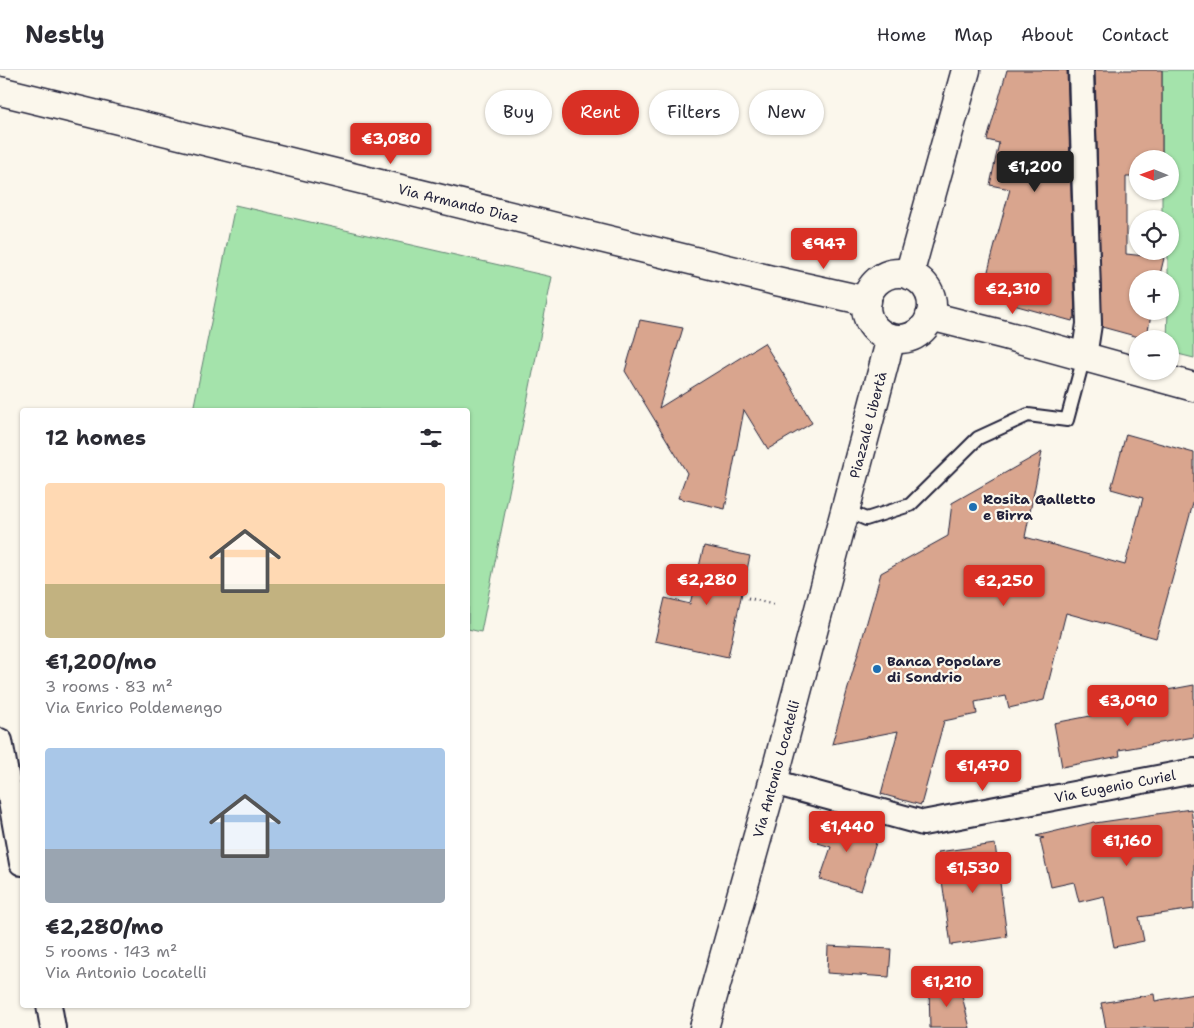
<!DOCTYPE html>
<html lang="en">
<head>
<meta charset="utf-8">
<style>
  :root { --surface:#fff; --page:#f7f7f7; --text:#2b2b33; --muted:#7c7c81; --line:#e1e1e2; --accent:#d93025 }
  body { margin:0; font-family:"Shantell Sans",sans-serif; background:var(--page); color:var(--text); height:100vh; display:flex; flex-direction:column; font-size:19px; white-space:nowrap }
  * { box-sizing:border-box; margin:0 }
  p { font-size:16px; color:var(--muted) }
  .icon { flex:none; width:28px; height:28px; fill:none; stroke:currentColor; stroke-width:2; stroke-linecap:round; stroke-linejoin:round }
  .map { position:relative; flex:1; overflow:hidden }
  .sheet { position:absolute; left:20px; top:338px; width:450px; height:600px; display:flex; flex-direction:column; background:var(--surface); border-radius:5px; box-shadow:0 1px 4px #0004 }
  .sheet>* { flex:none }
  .hud { position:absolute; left:485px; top:20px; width:475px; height:45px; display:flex; gap:10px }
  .needle { width:32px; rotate:271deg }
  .controls { position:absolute; left:1129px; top:80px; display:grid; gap:10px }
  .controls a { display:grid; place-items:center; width:50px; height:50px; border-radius:50%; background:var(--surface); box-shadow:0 1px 4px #0004; font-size:25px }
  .price { position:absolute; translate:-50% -42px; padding:0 11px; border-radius:5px; background:var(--accent); color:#fff; font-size:16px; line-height:32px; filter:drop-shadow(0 1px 2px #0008) }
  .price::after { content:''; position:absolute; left:50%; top:30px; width:15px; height:11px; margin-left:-8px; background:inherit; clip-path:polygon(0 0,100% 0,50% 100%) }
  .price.selected { background:#222; color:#fff }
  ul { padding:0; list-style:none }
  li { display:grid; align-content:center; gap:10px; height:265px; padding:0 25px }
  li span { display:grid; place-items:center; height:155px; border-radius:5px; color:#555 }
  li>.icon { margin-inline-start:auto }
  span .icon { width:90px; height:90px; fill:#fffc; stroke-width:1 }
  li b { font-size:21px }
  h2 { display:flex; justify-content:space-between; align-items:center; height:60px; padding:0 25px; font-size:21px }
  .tag { padding:0 18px; border-radius:22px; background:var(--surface); box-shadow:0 1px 4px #0004; font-size:18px; line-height:45px }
  .tag.selected { background:var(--accent); color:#fff }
  header { display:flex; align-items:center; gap:30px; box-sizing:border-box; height:70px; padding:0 25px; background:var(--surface); border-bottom:1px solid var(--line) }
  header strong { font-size:24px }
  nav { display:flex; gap:28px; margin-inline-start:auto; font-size:18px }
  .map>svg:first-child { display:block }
</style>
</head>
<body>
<header>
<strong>Nestly</strong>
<nav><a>Home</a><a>Map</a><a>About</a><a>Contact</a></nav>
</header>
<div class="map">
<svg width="1194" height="958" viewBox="0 0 1194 958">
  <rect width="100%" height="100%" fill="#fbf7ec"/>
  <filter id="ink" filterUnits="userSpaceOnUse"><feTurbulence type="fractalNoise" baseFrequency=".02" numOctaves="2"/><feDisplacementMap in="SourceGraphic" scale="10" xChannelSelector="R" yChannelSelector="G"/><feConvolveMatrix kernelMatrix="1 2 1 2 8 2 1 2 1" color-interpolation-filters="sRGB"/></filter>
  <g filter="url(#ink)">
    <!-- green -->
    <path fill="#a4e3ab" stroke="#638273" d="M1162,0H1194V288L1170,282V269H1167L1168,241H1170V209H1168V186H1162V181H1170V149H1162V121H1170V89H1162Z
      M235,135L552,207L481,562L468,559V340H193Z"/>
    <!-- building -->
    <path fill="#d9a58e" stroke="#22223b" d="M1007,0H1067L1075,249L1073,248L1072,251L1010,234L988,201L1010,119L990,115L999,73L987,70Z
      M1095,0H1162V89H1138V107H1126V184L1164,188L1159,209H1138V241H1152L1146,269L1102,257Z
      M640,250L683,258L659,338L764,273L791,316L812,353L768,379L744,340L725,439L678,428L687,403L625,301Z
      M1126,364L1194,383V430L1156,568L1066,543L1044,630L1009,638L1006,626L975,632L977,644L944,651L921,735L881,724L898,661L832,674L881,503L948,466L952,433L1042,382L1025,467L1125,495L1143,428L1111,419Z
      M704,476L750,486L728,587L655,571L665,528L690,534Z
      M1194,615V667L1119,680L1120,686L1062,697L1054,653L1132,638L1130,627Z
      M1191,739L1194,760V839L1139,847L1144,871L1114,877L1104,826L1079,832L1074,812L1051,817L1040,769L1044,768L1036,766L1094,752L1095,753Z
      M826,747L879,763L861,821L820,809L831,777L818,773Z
      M995,774L1007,867L951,875L938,782Z
      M828,876L891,879L889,907L827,903Z
      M959,914L970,958H930L929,918Z
      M1154,924L1155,931L1194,924V958H1106L1101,933Z"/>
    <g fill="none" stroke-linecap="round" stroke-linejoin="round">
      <!-- service casing -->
      <g stroke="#22223b" stroke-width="16">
        <path id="service" d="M845,440L866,449L910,435L978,368L1028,345L1067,350L1084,287"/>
      </g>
      <!-- minor casing -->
      <g stroke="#22223b" stroke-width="28">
        <g id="minor">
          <path d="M1081,0L1089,254L1084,287"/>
          <path d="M0,671L22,793"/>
          <path id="s1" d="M773,712L923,753L1194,701"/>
          <path d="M49,935L53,958"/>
        </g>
      </g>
      <!-- secondary casing -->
      <g stroke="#22223b" stroke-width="31">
        <g id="secondary">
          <path id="s2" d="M0,21L772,210L867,231"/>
          <path d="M930,246L1005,265L1194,317"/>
        </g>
      </g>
      <!-- primary casing -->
      <g stroke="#22223b" stroke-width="31">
        <g id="primary">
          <circle cx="899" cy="236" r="33"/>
          <path d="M909,205L966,0"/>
          <path id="s3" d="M704,958L773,712L891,268"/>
        </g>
      </g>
      <!-- path -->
      <path stroke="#22223b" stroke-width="3" stroke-dasharray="1 4" stroke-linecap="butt" d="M748,528L777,535"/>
      <!-- service -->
      <use href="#service" stroke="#fbf7ec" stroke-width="12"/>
      <!-- minor -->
      <use href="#minor" stroke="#fbf7ec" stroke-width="24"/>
      <!-- secondary -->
      <use href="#secondary" stroke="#fbf7ec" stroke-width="28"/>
      <!-- primary -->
      <use href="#primary" stroke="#fbf7ec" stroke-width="28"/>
    </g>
  </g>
  <!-- markers -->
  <g fill="#1f6fb2" stroke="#fbf7ec" stroke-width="2">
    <circle cx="973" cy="437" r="5"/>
    <circle cx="877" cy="599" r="5"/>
  </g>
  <g text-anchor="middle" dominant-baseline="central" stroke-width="4.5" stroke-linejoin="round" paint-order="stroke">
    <!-- street labels -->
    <g font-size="14" fill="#22223b" stroke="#fbf7ec">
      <text stroke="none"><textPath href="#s2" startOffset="472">Via Armando Diaz</textPath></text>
      <text stroke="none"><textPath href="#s3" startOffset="625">Piazzale Libertà</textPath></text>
      <text stroke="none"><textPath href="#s3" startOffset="269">Via Antonio Locatelli</textPath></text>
      <text stroke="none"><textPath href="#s1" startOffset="351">Via Eugenio Curiel</textPath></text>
    </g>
    <!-- poi labels -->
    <g font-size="14" font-weight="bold" fill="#22223b" stroke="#fbf7ec" text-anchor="start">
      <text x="983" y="429">Rosita Galletto<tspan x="983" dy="16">e Birra</tspan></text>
      <text x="887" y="591">Banca Popolare<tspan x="887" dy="16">di Sondrio</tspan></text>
    </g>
  </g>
</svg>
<div class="controls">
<a><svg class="needle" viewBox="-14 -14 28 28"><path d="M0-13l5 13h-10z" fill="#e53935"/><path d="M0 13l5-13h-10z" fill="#7c7c81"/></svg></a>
<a><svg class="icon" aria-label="locate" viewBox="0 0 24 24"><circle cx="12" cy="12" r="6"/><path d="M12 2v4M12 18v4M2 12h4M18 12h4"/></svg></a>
<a>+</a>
<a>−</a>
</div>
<b class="price" style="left:391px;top:95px">€3,080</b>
<b class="price selected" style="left:1035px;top:123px">€1,200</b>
<b class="price" style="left:824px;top:200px">€947</b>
<b class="price" style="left:1013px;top:245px">€2,310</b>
<b class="price" style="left:707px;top:536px">€2,280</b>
<b class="price" style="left:1004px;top:537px">€2,250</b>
<b class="price" style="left:1128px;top:657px">€3,090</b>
<b class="price" style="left:983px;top:722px">€1,470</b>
<b class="price" style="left:847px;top:783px">€1,440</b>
<b class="price" style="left:1127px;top:797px">€1,160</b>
<b class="price" style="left:973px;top:824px">€1,530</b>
<b class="price" style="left:947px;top:938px">€1,210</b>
<div class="hud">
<a class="tag">Buy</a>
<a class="tag selected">Rent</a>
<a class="tag">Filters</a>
<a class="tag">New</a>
</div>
<section class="sheet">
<h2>12 homes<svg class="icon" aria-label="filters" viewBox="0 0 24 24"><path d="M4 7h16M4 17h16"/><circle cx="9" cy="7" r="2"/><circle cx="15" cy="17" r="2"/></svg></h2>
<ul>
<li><span style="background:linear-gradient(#ffd9b3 65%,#c2b280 0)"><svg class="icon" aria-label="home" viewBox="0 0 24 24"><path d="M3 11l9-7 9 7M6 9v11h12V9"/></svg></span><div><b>€1,200/mo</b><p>3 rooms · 83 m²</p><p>Via Enrico Poldemengo</p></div></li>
<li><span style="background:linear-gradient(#a9c7e8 65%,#9aa5b1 0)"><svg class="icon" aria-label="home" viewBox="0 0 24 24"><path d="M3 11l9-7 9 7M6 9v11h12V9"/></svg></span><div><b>€2,280/mo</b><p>5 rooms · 143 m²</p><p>Via Antonio Locatelli</p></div></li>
</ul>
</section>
</div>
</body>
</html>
